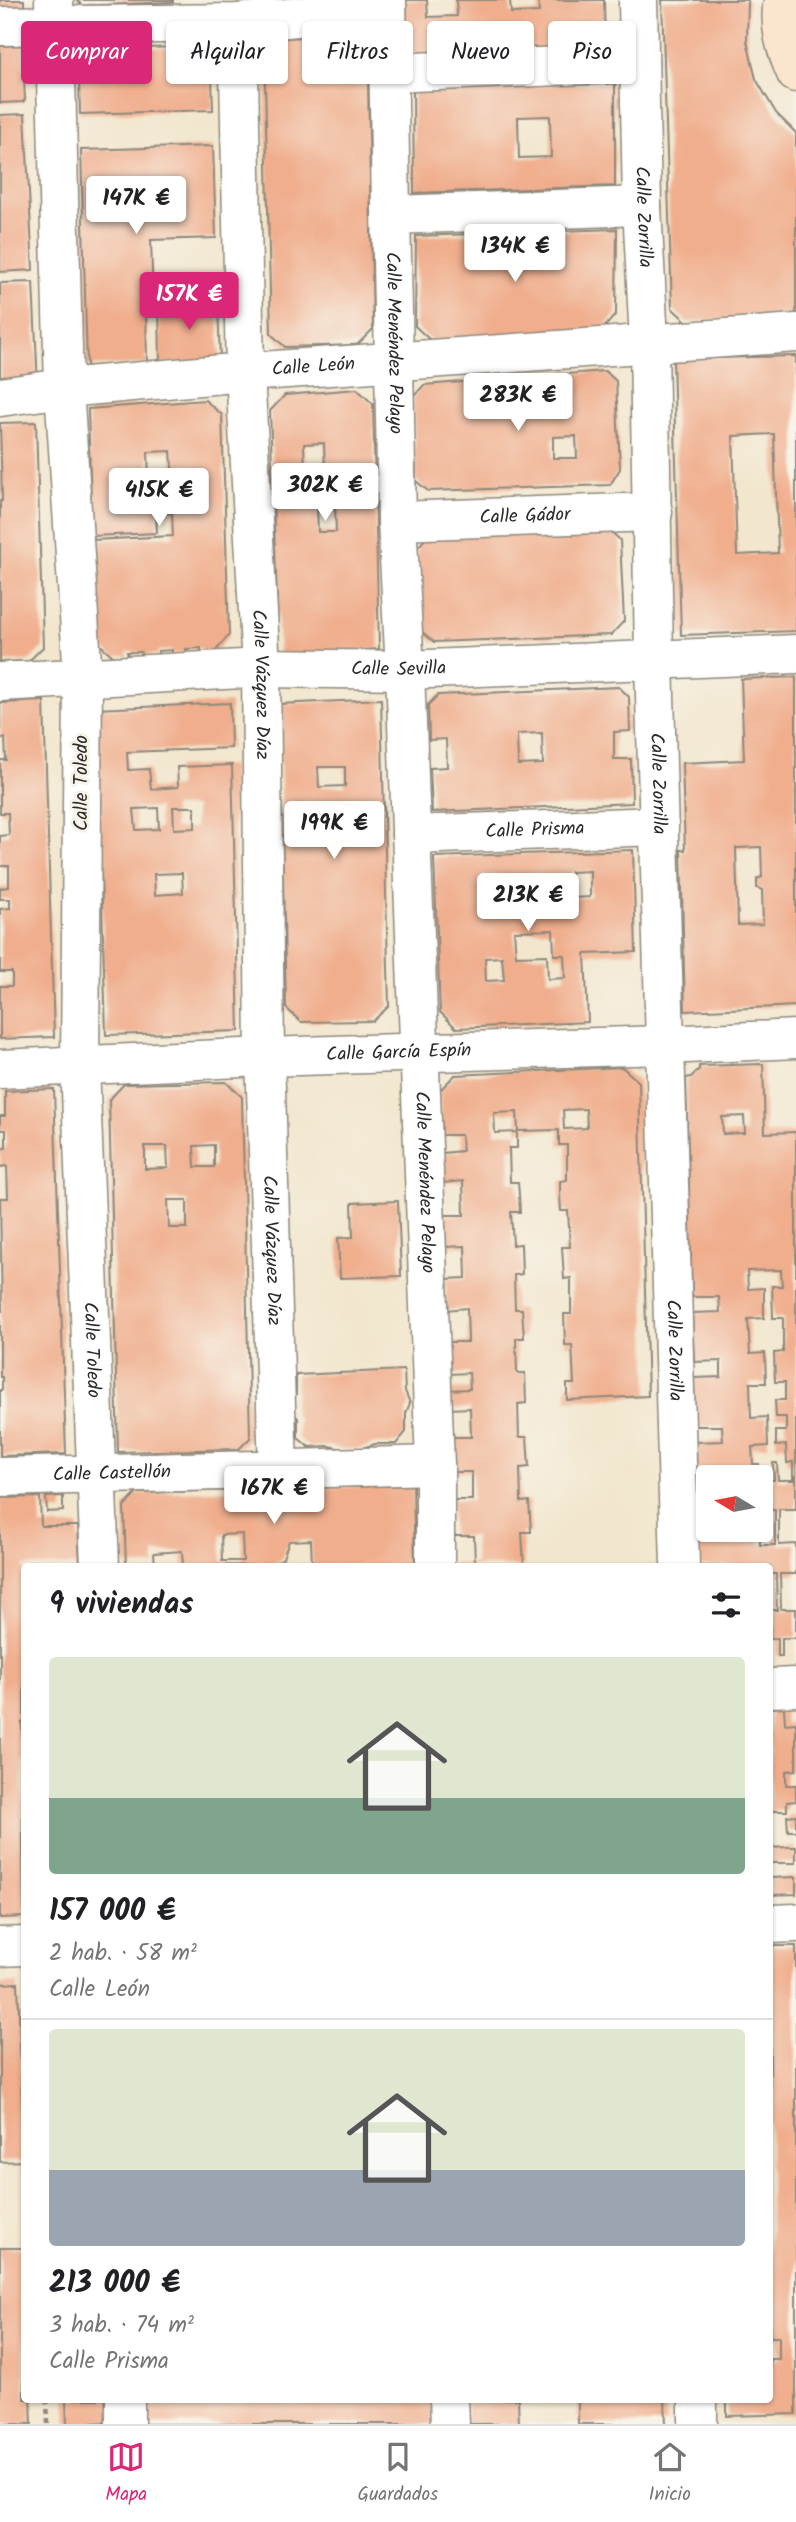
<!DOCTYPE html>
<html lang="es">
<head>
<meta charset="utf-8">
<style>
  :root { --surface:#fff; --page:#f2f2f2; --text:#202124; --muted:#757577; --line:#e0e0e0; --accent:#db2777 }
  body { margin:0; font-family:Kalam,sans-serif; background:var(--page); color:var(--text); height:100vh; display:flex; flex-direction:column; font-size:26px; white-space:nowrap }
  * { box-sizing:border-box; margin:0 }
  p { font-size:23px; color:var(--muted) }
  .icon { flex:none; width:38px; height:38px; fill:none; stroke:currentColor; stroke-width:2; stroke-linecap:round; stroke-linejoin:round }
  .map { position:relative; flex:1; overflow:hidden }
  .details { position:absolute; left:21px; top:1563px; width:752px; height:840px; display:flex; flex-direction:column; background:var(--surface); border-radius:7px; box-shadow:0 2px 5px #0004 }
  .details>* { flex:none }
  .banner { position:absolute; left:21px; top:21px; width:754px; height:63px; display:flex; gap:14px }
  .needle { width:46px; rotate:280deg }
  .buttons { position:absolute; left:696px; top:1465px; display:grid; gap:14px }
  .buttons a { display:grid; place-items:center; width:77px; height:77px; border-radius:7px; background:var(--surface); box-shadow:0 2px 5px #0004; font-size:35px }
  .price { position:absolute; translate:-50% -60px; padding:0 16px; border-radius:7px; background:#fff; color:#222; font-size:23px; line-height:46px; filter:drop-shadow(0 2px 4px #0008) }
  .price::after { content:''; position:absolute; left:50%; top:42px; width:21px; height:16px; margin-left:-10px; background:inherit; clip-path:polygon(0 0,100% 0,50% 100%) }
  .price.active { background:var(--accent); color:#fff }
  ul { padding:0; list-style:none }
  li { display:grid; align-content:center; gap:14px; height:371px; padding:0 28px }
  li+li { border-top:2px solid var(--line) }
  li span { display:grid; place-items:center; height:217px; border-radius:7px; color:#555 }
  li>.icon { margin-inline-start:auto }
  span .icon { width:126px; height:126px; fill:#fffc; stroke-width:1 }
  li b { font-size:30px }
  h2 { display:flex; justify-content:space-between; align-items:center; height:84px; padding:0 28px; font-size:30px }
  .chip { padding:0 24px; border-radius:7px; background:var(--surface); box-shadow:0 2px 5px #0004; font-size:24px; line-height:63px }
  .chip.active { background:var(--accent); color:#fff }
  .menu { display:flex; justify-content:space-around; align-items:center; height:98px; border-top:2px solid var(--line); background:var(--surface); font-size:19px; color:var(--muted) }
  .menu a { display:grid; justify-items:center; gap:4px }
  .menu .active { color:var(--accent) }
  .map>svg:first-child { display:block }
</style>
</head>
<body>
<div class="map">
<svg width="796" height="2424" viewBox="0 0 796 2424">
  <rect width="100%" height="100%" fill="#f7f3e8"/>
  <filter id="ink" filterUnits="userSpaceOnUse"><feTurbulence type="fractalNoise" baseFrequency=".0143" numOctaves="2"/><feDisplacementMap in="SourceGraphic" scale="14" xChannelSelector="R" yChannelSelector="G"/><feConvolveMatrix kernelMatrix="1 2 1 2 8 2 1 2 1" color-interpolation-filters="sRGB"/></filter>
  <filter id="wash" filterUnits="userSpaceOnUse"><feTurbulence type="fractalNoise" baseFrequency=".00686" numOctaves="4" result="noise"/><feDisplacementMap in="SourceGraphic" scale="28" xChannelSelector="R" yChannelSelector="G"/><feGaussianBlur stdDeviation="1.57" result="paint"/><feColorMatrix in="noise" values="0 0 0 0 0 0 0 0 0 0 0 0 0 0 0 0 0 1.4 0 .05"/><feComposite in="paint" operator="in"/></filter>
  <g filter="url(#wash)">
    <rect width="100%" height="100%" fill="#f2e6ce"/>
    <g id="blocks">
      <!-- building -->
      <path fill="#f0ae8d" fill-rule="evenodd" d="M0,0H24V9L0,10Z
        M76,0H173V2L83,6Z
        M402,0H427L428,17L457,16L456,0H510L511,13L539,12L538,0H604L605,47L403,57Z
        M662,0H748L747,41L756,79L776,113L796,133V314L687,322L672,308Z
        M367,34L373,329L357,345L285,347L271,334L264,39Z
        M22,45L25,99L23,102L0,103V46Z
        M211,46L213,110L80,114L78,50Z
        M615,83V186L414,193L413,90ZM550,116L551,157L519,158L518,117Z
        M25,114L33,270L0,272V115Z
        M213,146L216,238L151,240L153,302H146L147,364L87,366L81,150Z
        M617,229L616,314L602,330L431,341L415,326L416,236Z
        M33,282L38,385L0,387V283Z
        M218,300L220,362L160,364L159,302Z
        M796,356V631L681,635L673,359ZM774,434L778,553L737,555L733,436Z
        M605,371L616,381L620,469L610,485L428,491L416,481L413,397L424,385ZM576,436L577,458H553V437Z
        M357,389L373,404L379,649L279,656L270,411L285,395ZM324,443L325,471L305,472L304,444ZM335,505L336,532H318L317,506Z
        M205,400L222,415L229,635L215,652H201V648L186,649L187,653L172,654V650L158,651V655H142L141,652H127L128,656L114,657L97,642L92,540L173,536L172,513L156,514L157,533L92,536L88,409ZM171,451L173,480L149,481L148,452Z
        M36,422L43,647L29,661L0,662V501H2L0,423Z
        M606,527L620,540L624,621L611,635L434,642L420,630L417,548L430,534Z
        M796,677V1006L685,1011L681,850H685L682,763L744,760L741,679ZM761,847L762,877L757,879V888L762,890L763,924L738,925L736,848Z
        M619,687L629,697L630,731L614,732V759H631L632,803L432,812L430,768L447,767L446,739L429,740L428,705L438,695ZM542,733L543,764L518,765L517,734Z
        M381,699L389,1006L373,1021L301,1022L286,1008L279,704ZM318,767H345V786L319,787Z
        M44,701L54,1037L0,1039V986H12V972H0V909L10,908V899H0V888L9,887V866H0V836L9,835L8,813H0V760H6L5,738H0V703Z
        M230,703L231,748L127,752L128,770L149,769L151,789L178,787L177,767L232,765L239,1031L106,1035L96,709ZM173,807H195V828L174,829ZM158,808L159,829L136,830L134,809ZM182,873L183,893L155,895L154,874Z
        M633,850L636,952L585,954L588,1022L456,1028L440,1012L434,857ZM590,871V897L572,898L571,872ZM499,875L500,900L481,901L480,876ZM521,893H536L537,914L522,915ZM553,930L554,955H564L565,978L548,979L547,955L516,956L514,931ZM502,957L504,980L486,981L485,958Z
        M763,1064L765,1133L796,1132V1509H779V1545L796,1544V1574H780L781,1609H796V1638H782V1656H778V1638L770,1639V1610H777L776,1574H770V1566H698L696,1442L723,1441L722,1426H695L694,1378L721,1377V1361L694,1362L692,1313L720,1312L719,1297H692L686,1078L691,1077L699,1069V1066ZM744,1116L745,1133L723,1134L722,1117ZM781,1270L782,1286H772L773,1318H783V1352L774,1353L775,1382H785V1400H775L776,1417H786V1431H776V1446L786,1445L787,1463L793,1462V1480H778L777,1463H773L774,1480H761V1510H775V1545H760V1530H709V1477H759V1464H753L752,1447L768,1446L767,1417L751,1418L750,1383H766L765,1353L750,1354L748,1319L764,1318V1288L748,1289L747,1271Z
        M622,1067L639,1082L648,1396L567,1400V1384H574L572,1345H565L564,1314H571V1278L564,1279L562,1247H570L568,1211H561L560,1196V1181L567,1180V1145H559V1130L518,1131L517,1112L494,1113L495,1133L517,1132V1148H509L510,1182H518L519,1195L520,1212H511L513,1245L521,1244L522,1274L514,1275L515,1309H522L524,1338H516L517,1373H525L526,1403L518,1404L519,1437H527L529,1467L520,1468L521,1502L529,1501L531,1532H522L524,1566H453V1564L475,1563L474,1536H452V1500H472V1472H451L450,1437H471L470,1408L449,1409L448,1390L470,1389L469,1373L448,1374L447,1342H468L467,1308L446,1310V1279L466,1278L465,1246L445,1247L444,1215H464L463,1181L443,1183L442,1153L462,1151L461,1135H442L439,1091L455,1075ZM586,1109L587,1128L564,1129L563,1110Z
        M226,1082L242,1097L250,1438L239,1449L118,1452L109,1100L124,1084ZM214,1145V1167H195L194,1146ZM145,1146H167L168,1168L145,1169ZM168,1200H187V1228H169Z
        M54,1089L66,1454L0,1456V1390H2V1377H0V1311H2L0,1198H8L7,1166L0,1167V1149L6,1148V1130H0V1116H5V1091Z
        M398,1201L401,1276L340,1278L338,1238L353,1237L352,1203Z
        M404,1370L405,1391L410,1403L406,1413V1432L396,1444H375L359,1449H342L329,1446L309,1447L298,1438V1418L295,1415L294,1398L296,1394V1375Z
        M413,1485L415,1566H312L311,1540L289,1541L283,1558L272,1565L183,1566L182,1551L154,1553L155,1566H126L124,1507L137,1493ZM242,1534L243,1561H222L221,1535Z
        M63,1496V1511L47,1512L46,1497Z
        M40,1497L41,1526H78L80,1566H24V1722H22V1746H24V1760H22L24,1917L0,1918V1498Z
        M784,1707L785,1724L796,1723V1770L786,1771V1785H796V1801L787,1802V1811H770V1708Z
        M796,1815V1831H788L787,1816Z
        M788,1847H796V1863H770V1848Z
        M796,1877V1894L770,1895V1878Z
        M770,1946H796V2414L727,2416V2399H770V2359H779V2337H770Z
        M18,1983L24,2161L0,2162V1984Z
        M0,2248H24V2399H31L32,2424H0Z
        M66,2399H113L114,2422L67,2424Z
        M143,2399H432V2424H144Z
        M467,2399H518L519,2424H467Z
        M578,2399H665L666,2424H578Z"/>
    </g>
  </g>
  <g filter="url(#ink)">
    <use href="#blocks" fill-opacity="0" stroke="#8e887c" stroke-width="2"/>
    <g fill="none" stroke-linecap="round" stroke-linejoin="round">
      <!-- minor casing -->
      <g stroke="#8e887c" stroke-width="41">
        <g id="minor">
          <path id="s1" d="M54,0L64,388L83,677L80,1066L100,1566"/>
          <path id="s2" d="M387,0L397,521L405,670L435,1465V1566"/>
          <path id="s3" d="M638,0L642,206L649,342L654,660L680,1566"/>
          <path id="s4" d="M238,23L245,372L261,668L265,1057L278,1470"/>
          <path d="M0,26L238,23L387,8"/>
          <path d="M388,73L639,63"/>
          <path d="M392,215L642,206"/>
          <path id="s5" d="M0,397L64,388L245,372L796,333"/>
          <path id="s6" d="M397,521L653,512"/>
          <path id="s7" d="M411,835L659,826"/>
          <path id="s8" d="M0,1477L435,1465"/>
          <path d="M770,1688L796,1687"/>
          <path d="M770,1924L796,1923"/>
          <path d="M0,1947L24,1946"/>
          <path d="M125,2399V2424"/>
          <path d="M449,2399L450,2424"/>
          <path d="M698,2399V2424"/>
        </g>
      </g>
      <!-- tertiary casing -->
      <g stroke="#8e887c" stroke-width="41">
        <g id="tertiary">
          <path id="s9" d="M0,682L261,668L405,670L796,654"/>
          <path id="s10" d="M0,1069L265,1057L665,1045L796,1039"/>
        </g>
      </g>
      <!-- secondary casing -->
      <g stroke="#8e887c" stroke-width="41">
        <path id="secondary" d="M783,0C778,26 786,50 796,73"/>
      </g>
      <!-- path -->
      <path stroke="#8e887c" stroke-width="4.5" stroke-dasharray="5 5" stroke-linecap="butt" d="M47,2399L48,2424"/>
      <!-- minor -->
      <use href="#minor" stroke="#fff" stroke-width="38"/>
      <!-- tertiary -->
      <use href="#tertiary" stroke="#fff" stroke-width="38"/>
      <!-- secondary -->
      <use href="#secondary" stroke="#fce5cf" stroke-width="38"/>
    </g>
  </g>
  <g text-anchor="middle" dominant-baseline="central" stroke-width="6" stroke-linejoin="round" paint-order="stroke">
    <!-- street labels -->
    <g font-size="19" fill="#2b2b2b" stroke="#f7f3e8">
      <text stroke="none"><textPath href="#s3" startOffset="217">Calle Zorrilla</textPath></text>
      <text stroke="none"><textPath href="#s2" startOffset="343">Calle Menéndez Pelayo</textPath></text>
      <text stroke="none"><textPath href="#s5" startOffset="315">Calle León</textPath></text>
      <text stroke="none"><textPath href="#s6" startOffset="128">Calle Gádor</textPath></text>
      <text stroke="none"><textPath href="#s9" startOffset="399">Calle Sevilla</textPath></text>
      <text stroke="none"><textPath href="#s4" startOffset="662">Calle Vázquez Díaz</textPath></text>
      <text transform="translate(82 783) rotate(-90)">Calle Toledo</text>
      <text stroke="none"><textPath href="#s3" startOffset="784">Calle Zorrilla</textPath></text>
      <text stroke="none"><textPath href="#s7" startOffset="124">Calle Prisma</textPath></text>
      <text stroke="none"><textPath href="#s10" startOffset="399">Calle García Espín</textPath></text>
      <text stroke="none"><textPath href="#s2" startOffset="1183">Calle Menéndez Pelayo</textPath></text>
      <text stroke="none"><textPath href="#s4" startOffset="1228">Calle Vázquez Díaz</textPath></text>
      <text stroke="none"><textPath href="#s1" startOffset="1351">Calle Toledo</textPath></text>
      <text stroke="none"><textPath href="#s3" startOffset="1351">Calle Zorrilla</textPath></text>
      <text stroke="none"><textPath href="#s8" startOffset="112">Calle Castellón</textPath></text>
    </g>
  </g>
</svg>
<div class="buttons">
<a><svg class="needle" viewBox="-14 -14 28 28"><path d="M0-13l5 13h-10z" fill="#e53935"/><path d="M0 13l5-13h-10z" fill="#757577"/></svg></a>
</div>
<b class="price" style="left:136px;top:236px">147K €</b>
<b class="price" style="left:515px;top:284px">134K €</b>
<b class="price active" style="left:189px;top:332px">157K €</b>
<b class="price" style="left:518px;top:433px">283K €</b>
<b class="price" style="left:325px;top:523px">302K €</b>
<b class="price" style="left:159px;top:528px">415K €</b>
<b class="price" style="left:334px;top:861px">199K €</b>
<b class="price" style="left:528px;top:933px">213K €</b>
<b class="price" style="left:274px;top:1526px">167K €</b>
<div class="banner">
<a class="chip active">Comprar</a>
<a class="chip">Alquilar</a>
<a class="chip">Filtros</a>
<a class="chip">Nuevo</a>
<a class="chip">Piso</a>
</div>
<section class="details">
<h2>9 viviendas<svg class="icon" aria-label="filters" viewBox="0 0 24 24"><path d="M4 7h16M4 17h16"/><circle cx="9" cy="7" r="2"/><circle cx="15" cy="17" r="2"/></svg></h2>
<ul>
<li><span style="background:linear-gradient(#dfe7d0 65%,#7fa58c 0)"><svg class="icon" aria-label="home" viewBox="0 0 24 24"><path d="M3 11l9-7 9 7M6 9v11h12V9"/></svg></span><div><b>157 000 €</b><p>2 hab. · 58 m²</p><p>Calle León</p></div></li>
<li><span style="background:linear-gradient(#dfe7d0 65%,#9aa5b1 0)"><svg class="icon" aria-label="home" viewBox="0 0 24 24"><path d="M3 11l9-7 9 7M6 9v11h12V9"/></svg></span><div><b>213 000 €</b><p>3 hab. · 74 m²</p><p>Calle Prisma</p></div></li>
</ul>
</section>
</div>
<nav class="menu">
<a class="active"><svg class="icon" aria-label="map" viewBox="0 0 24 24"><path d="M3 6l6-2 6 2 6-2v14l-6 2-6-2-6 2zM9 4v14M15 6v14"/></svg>Mapa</a>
<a><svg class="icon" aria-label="saved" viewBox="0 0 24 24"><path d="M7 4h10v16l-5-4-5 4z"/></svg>Guardados</a>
<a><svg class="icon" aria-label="home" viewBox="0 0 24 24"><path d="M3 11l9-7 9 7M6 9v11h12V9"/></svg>Inicio</a>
</nav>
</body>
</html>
